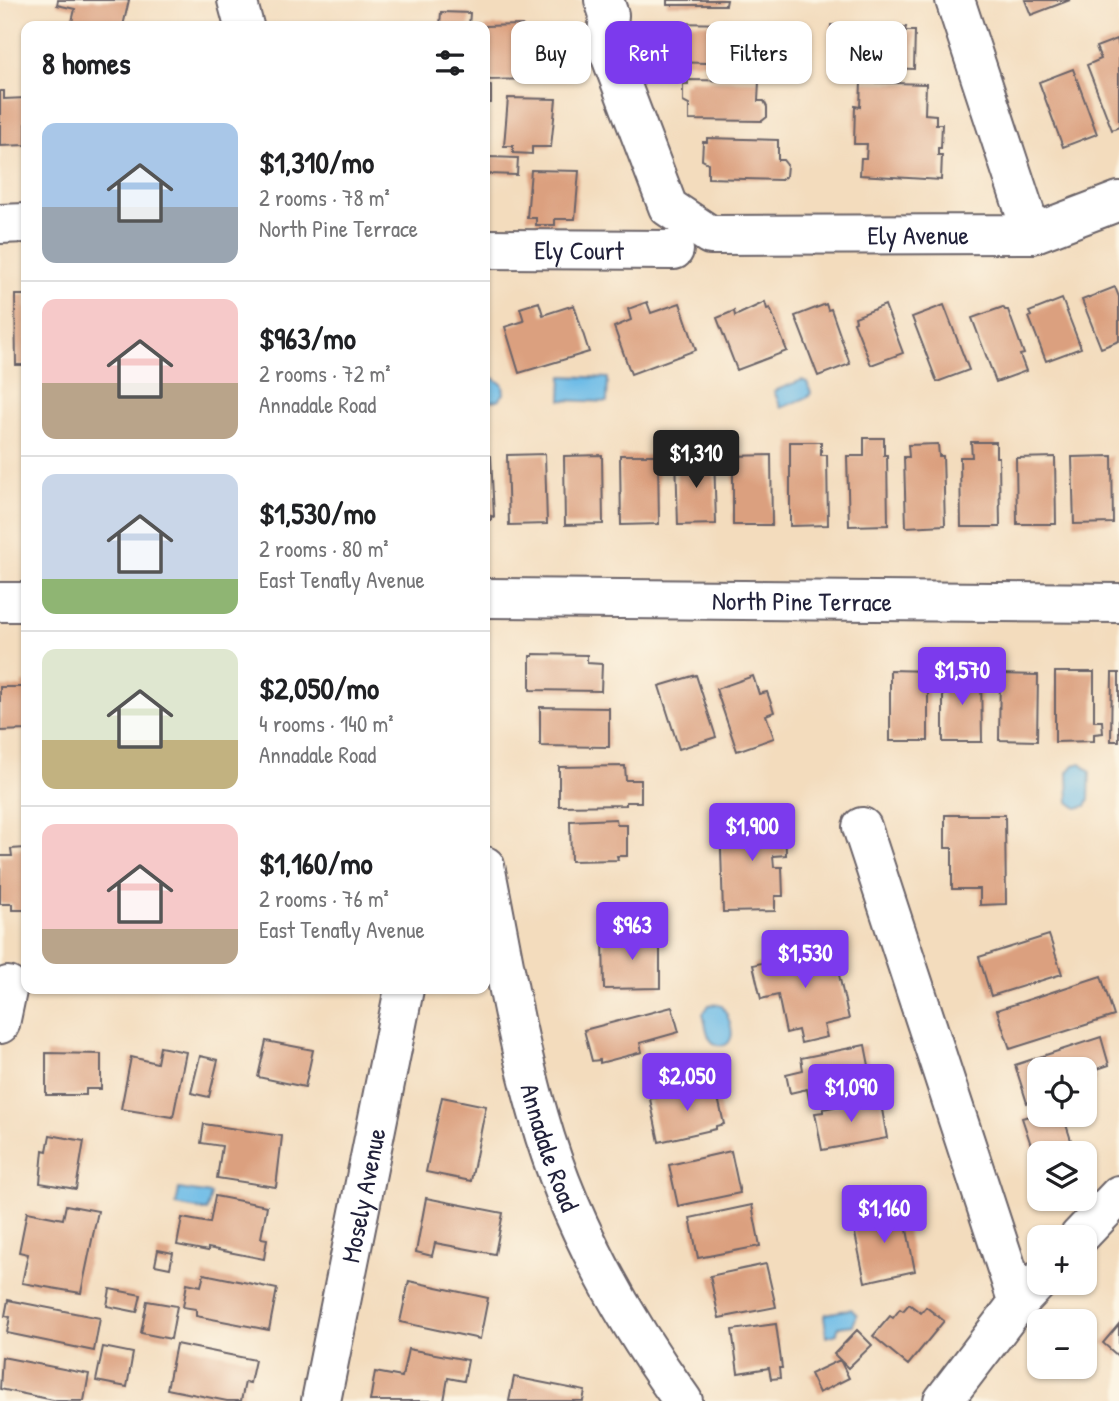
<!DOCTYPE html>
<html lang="en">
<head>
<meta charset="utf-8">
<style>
  :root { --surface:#fff; --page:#f2f2f2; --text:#202124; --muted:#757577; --line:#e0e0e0; --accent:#7c3aed }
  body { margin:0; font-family:"Patrick Hand",sans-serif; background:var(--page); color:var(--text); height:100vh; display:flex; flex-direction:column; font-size:26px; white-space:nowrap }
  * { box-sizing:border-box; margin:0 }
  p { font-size:23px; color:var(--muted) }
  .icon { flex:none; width:38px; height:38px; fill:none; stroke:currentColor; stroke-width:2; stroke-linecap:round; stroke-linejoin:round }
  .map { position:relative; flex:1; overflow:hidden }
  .details { position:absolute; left:21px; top:21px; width:469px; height:973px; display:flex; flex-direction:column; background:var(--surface); border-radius:14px; box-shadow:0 2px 5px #0004 }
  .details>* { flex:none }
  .hud { position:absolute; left:511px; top:21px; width:502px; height:63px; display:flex; gap:14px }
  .controls { position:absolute; left:1027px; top:1057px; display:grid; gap:14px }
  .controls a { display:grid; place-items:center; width:70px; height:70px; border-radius:14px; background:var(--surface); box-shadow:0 2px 5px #0004; font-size:35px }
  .price { position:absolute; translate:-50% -60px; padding:0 16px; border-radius:7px; background:var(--accent); color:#fff; font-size:23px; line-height:46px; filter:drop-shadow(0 2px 4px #0008) }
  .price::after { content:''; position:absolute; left:50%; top:42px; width:21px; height:16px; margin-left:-10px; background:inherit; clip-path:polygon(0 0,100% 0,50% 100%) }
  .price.active { background:#222; color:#fff }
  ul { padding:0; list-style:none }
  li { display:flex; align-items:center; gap:21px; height:175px; padding:0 21px }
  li+li { border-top:2px solid var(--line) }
  li span { display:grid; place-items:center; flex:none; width:196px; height:140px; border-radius:14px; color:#555 }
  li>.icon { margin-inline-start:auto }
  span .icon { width:84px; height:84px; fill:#fffc; stroke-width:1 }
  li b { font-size:30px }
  h2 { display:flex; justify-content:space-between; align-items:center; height:84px; padding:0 21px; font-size:30px }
  .tag { padding:0 24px; border-radius:14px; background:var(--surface); box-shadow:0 2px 5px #0004; font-size:24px; line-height:63px }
  .tag.active { background:var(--accent); color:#fff }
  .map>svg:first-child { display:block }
</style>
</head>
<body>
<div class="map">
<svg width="1119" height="1401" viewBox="0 0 1119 1401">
  <rect width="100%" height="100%" fill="#fcf5e5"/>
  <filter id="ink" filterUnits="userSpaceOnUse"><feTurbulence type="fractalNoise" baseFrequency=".0143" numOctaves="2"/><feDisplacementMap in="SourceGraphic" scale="14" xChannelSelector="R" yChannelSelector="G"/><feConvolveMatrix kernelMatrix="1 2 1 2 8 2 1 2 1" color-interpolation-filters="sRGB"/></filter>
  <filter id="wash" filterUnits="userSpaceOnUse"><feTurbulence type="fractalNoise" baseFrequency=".00686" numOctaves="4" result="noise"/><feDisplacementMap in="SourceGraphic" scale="28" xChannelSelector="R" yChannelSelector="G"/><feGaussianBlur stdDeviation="1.57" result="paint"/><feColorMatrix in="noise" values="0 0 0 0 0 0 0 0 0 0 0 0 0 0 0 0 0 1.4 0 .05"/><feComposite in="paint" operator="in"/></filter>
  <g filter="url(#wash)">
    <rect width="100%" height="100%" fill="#f3dcbd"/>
    <!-- water -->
    <path fill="#6cbbe7" stroke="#476e91" stroke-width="2" d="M562,376L608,378L607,402L561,400Z
      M494,378L503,385L504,394L498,400L485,402V379Z
      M802,380L807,382L811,393L808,397L781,408L774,391Z
      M1081,763L1090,772L1089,799L1086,806L1077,808L1069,802L1068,772L1074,765Z
      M715,1004L722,1006C727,1013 734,1029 731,1038C727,1050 713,1046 709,1037C706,1030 705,1021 703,1014L709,1005Z
      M179,1189L211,1194L207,1211L176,1205Z
      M851,1309L857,1315L853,1325L838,1327L837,1334L827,1337L824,1317L826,1314Z"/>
    <g id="blocks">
      <!-- building -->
      <path fill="#dba07f" d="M58,0H129L123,26H78L72,22L75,9L57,5Z
        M667,0H727L726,5H667Z
        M1025,0H1070L1031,15Z
        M441,12L470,13L469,26H440Z
        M329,21L395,23V26H329Z
        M669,23L740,24V44H745L749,49L748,59L743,64L670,62V47L664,44L665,26H669Z
        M522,25L528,31L527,44L523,47L522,54L535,56L536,79L485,80V26Z
        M831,25L906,27L905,31H915L914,69L837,66L838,52H830Z
        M1117,39L1119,46V127L1112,130L1087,65L1101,59L1096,47Z
        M1073,69L1097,134L1063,147L1039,82Z
        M688,80L759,81L758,101H764L767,107V117L762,121L689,120V105L683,102V84H688Z
        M861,82L926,84L925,114L936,115V124H942L941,148H938V155H942L941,180L860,175L861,158H866L867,144H854L855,106L860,107Z
        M485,85L491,86V103H485Z
        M0,91H4V99L26,98V145L0,146Z
        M508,98L556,99L551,147H532V154L513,153V146H504Z
        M707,138L778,140V160H783L787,165L786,176L781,180L708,178V163L702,160L703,142H707Z
        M489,157L518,158L517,175L488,174Z
        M531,170L579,171L575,219H555V225H536V218H527Z
        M1115,287L1119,297V341L1101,348L1082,300Z
        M15,295H26V365H16Z
        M1062,299L1081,348L1046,361L1029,317L1031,316L1029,312Z
        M539,302L543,315L574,305L589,352L519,373L505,327L524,321L520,308Z
        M647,302L651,313L680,303L696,350L631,374L614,327L631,320L628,309Z
        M765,302L767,309L770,308L787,351L737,370L717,318L734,311L735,316Z
        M826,304L828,310L831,309L850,364L818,376L795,316Z
        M885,305L903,353L871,365L854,322L856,321L855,317Z
        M944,305L969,370L937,382L912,317Z
        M1003,307L1005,310H1008L1024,354L1020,355L1026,371L996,382L972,318Z
        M864,438H884V455H887L888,525L849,526L847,456H864Z
        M790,442H821V455H827L828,525L790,526Z
        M971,442H996V457H999L1000,527H961L960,457H972Z
        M938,444L939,456H943L945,525L906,527L904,457H909L908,445Z
        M545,454L547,524L509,525L507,455Z
        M602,455L603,524L565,525L564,456Z
        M620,455H658L659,524L621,525Z
        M714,455L716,524L678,525L676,456Z
        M771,455L772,525H733V456Z
        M485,456H491L494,517L491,516V520H485Z
        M1112,456L1113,523L1074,524L1072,457Z
        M1055,457L1056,524H1017L1016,458Z
        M533,654L587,655V663L602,664L601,691L530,690V656H533Z
        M890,670L928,671V741H890Z
        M943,671H981L982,742H943Z
        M1055,672H1094V721H1102L1103,733L1094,734V741L1055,742Z
        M1112,673H1119V741H1111Z
        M1000,674L1038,675L1037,741L999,740Z
        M696,675L716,737L679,749L659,686Z
        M753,676L759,694L767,692L774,712L766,715L774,738L737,751L716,689Z
        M22,683H26V730L0,731V687H22Z
        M540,707L609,708V747L540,746Z
        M625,766L626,780H641V802H626V805L559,806V767Z
        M945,815H1005L1006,904L980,905V889H952V848H945Z
        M785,816L786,855L773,856L774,867H782L783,896H775V911L723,912L720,818Z
        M616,819L617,825H627V856H617L618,860L571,861L570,821Z
        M26,848V910H12V904H0V856H12L11,849Z
        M1049,935L1062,974L991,996L979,957Z
        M660,936V988L604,989L603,937Z
        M832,944L849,1019L824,1025L827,1037L801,1043L798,1030L786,1033L778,995L761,999L753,965L770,961L769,957Z
        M1101,976L1114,1016L1010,1049L997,1010Z
        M672,1007L679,1032L640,1043L642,1052L600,1063V1060L592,1061L584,1030Z
        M1101,1037L1109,1065L1094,1070L1097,1080L1085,1084V1069H1040V1099L1027,1103L1015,1065Z
        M266,1041L313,1050L305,1087L258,1077Z
        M865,1045L873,1086L831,1095L832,1102L819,1104L818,1097L809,1099L807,1089L790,1093L786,1074L803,1070L801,1058Z
        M160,1047L186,1052L173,1117L121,1109L131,1057L157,1063Z
        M46,1053L101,1054V1089H86V1095H46Z
        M200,1056L218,1060L209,1097L191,1093Z
        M707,1086L708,1091L716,1089L724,1124L716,1126V1129L659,1142L650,1099Z
        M442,1097L486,1106L471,1181L426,1172Z
        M880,1098L887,1138L822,1150L815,1113L823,1112V1109Z
        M1040,1113V1115H1063L1075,1153H1040L1039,1169L1022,1118Z
        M204,1124L282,1136L276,1187L217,1178L222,1146L201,1143Z
        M50,1135L84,1141L76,1189L40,1183L43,1150L47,1151Z
        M731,1151L740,1193L678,1206L669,1165Z
        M215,1196L267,1206L261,1238L267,1239L264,1259L208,1248V1251L177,1245L182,1218L210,1223Z
        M426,1198L503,1213L495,1254L435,1243L432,1256L416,1252Z
        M66,1205L98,1211L81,1293L22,1283L28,1254L19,1252L27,1212L63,1219Z
        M752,1205L760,1246L698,1258L690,1218Z
        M903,1209L915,1271L865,1282L852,1219Z
        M158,1250L173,1253L170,1268L155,1265Z
        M766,1264L776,1307L719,1318L710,1276Z
        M204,1274L277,1289L269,1330L196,1316V1309L183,1307L187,1283L201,1286Z
        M409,1281L488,1298L480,1339L400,1322Z
        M110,1289L141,1295L137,1312L107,1306Z
        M8,1300L100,1318L94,1351L7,1333L10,1317L5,1316Z
        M147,1301L177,1306L171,1339L141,1333Z
        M909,1304L921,1313L926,1307L944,1321L908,1365L873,1336L890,1316L893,1318L900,1309L903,1311Z
        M776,1324L782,1368H779L780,1378L771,1379L769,1368L738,1373L732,1330Z
        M1119,1324V1357L1103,1343Z
        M857,1330L872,1345L848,1368L840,1360L849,1378L819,1393L810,1374L840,1360L834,1354Z
        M176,1344L255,1360L250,1383L245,1382L241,1401H227L167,1389Z
        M103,1347L133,1353L127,1387L96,1381Z
        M408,1349L468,1360L464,1381L448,1378L444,1401H370L375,1372L402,1377Z
        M2,1357L89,1374L84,1401H58L0,1389Z
        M514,1377L585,1391L583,1401H509Z"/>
    </g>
  </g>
  <g filter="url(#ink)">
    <use href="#blocks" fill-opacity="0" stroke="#6b6368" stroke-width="2"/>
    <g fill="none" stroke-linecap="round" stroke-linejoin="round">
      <!-- minor casing -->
      <g stroke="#6b6368" stroke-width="42">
        <g id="minor">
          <path d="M237,0L244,26"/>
          <path id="s1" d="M604,0L609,15L606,44L668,207L710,235L1032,234L1119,201"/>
          <path d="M955,0L1032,234"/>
          <path d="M0,224L26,223"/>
          <path id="s2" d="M485,249L674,250"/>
          <path id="s3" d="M485,598L1119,603"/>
          <path d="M0,602H26"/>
          <path d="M862,827L1018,1303"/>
          <path id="s4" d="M485,866C502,950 515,1035 539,1117C568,1220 621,1315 683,1401"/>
          <path d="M0,1024L8,986"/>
          <path d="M1079,1237L1119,1195"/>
          <path id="s5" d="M321,1401L404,989"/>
          <path d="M943,1401L1018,1303L1040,1280"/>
        </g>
      </g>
      <!-- minor -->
      <use href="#minor" stroke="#fff" stroke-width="38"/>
    </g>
  </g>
  <g text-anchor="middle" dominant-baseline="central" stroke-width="5" stroke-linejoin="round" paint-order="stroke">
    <!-- street labels -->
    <g font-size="26" fill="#22223b" stroke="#fcf5e5">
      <text stroke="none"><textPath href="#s1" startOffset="478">Ely Avenue</textPath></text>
      <text stroke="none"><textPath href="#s2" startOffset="94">Ely Court</textPath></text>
      <text stroke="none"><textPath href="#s3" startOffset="317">North Pine Terrace</textPath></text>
      <text stroke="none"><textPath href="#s4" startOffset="289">Annadale Road</textPath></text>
      <text stroke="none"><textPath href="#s5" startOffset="210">Mosely Avenue</textPath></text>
    </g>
  </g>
</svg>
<div class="controls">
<a><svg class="icon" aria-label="locate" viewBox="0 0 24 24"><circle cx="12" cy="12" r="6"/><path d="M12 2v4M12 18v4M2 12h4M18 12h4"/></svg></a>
<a><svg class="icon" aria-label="layers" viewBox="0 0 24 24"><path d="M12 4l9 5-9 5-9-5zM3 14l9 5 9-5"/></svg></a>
<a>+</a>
<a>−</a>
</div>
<b class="price active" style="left:696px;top:490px">$1,310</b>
<b class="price" style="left:962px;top:707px">$1,570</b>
<b class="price" style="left:752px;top:863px">$1,900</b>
<b class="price" style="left:632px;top:962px">$963</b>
<b class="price" style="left:805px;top:990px">$1,530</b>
<b class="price" style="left:687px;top:1113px">$2,050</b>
<b class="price" style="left:851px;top:1124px">$1,090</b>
<b class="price" style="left:884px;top:1245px">$1,160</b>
<div class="hud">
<a class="tag">Buy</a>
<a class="tag active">Rent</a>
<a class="tag">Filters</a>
<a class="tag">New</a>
</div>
<section class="details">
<h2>8 homes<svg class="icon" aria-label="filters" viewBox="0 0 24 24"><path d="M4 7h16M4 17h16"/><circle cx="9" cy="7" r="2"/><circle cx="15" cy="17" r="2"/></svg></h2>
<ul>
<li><span style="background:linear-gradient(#a9c7e8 60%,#9aa5b1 0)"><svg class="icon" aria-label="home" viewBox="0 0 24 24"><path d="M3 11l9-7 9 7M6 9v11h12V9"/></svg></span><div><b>$1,310/mo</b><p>2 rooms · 78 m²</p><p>North Pine Terrace</p></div></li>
<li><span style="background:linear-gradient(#f6c9c9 60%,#b9a48a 0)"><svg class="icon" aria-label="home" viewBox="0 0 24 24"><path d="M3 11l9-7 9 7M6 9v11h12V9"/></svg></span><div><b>$963/mo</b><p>2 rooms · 72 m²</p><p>Annadale Road</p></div></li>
<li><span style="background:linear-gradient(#c9d6e8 75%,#8fb573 0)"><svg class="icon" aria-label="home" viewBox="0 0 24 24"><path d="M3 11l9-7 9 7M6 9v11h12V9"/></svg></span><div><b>$1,530/mo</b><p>2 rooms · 80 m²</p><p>East Tenafly Avenue</p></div></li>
<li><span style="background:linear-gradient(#dfe7d0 65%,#c2b280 0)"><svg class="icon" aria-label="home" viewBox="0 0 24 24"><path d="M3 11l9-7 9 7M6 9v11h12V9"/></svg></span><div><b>$2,050/mo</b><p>4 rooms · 140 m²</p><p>Annadale Road</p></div></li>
<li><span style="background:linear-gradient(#f6c9c9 75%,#b9a48a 0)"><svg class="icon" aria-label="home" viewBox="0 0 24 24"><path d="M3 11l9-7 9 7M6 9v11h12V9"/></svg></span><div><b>$1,160/mo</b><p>2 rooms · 76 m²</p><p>East Tenafly Avenue</p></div></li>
</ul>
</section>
</div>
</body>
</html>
